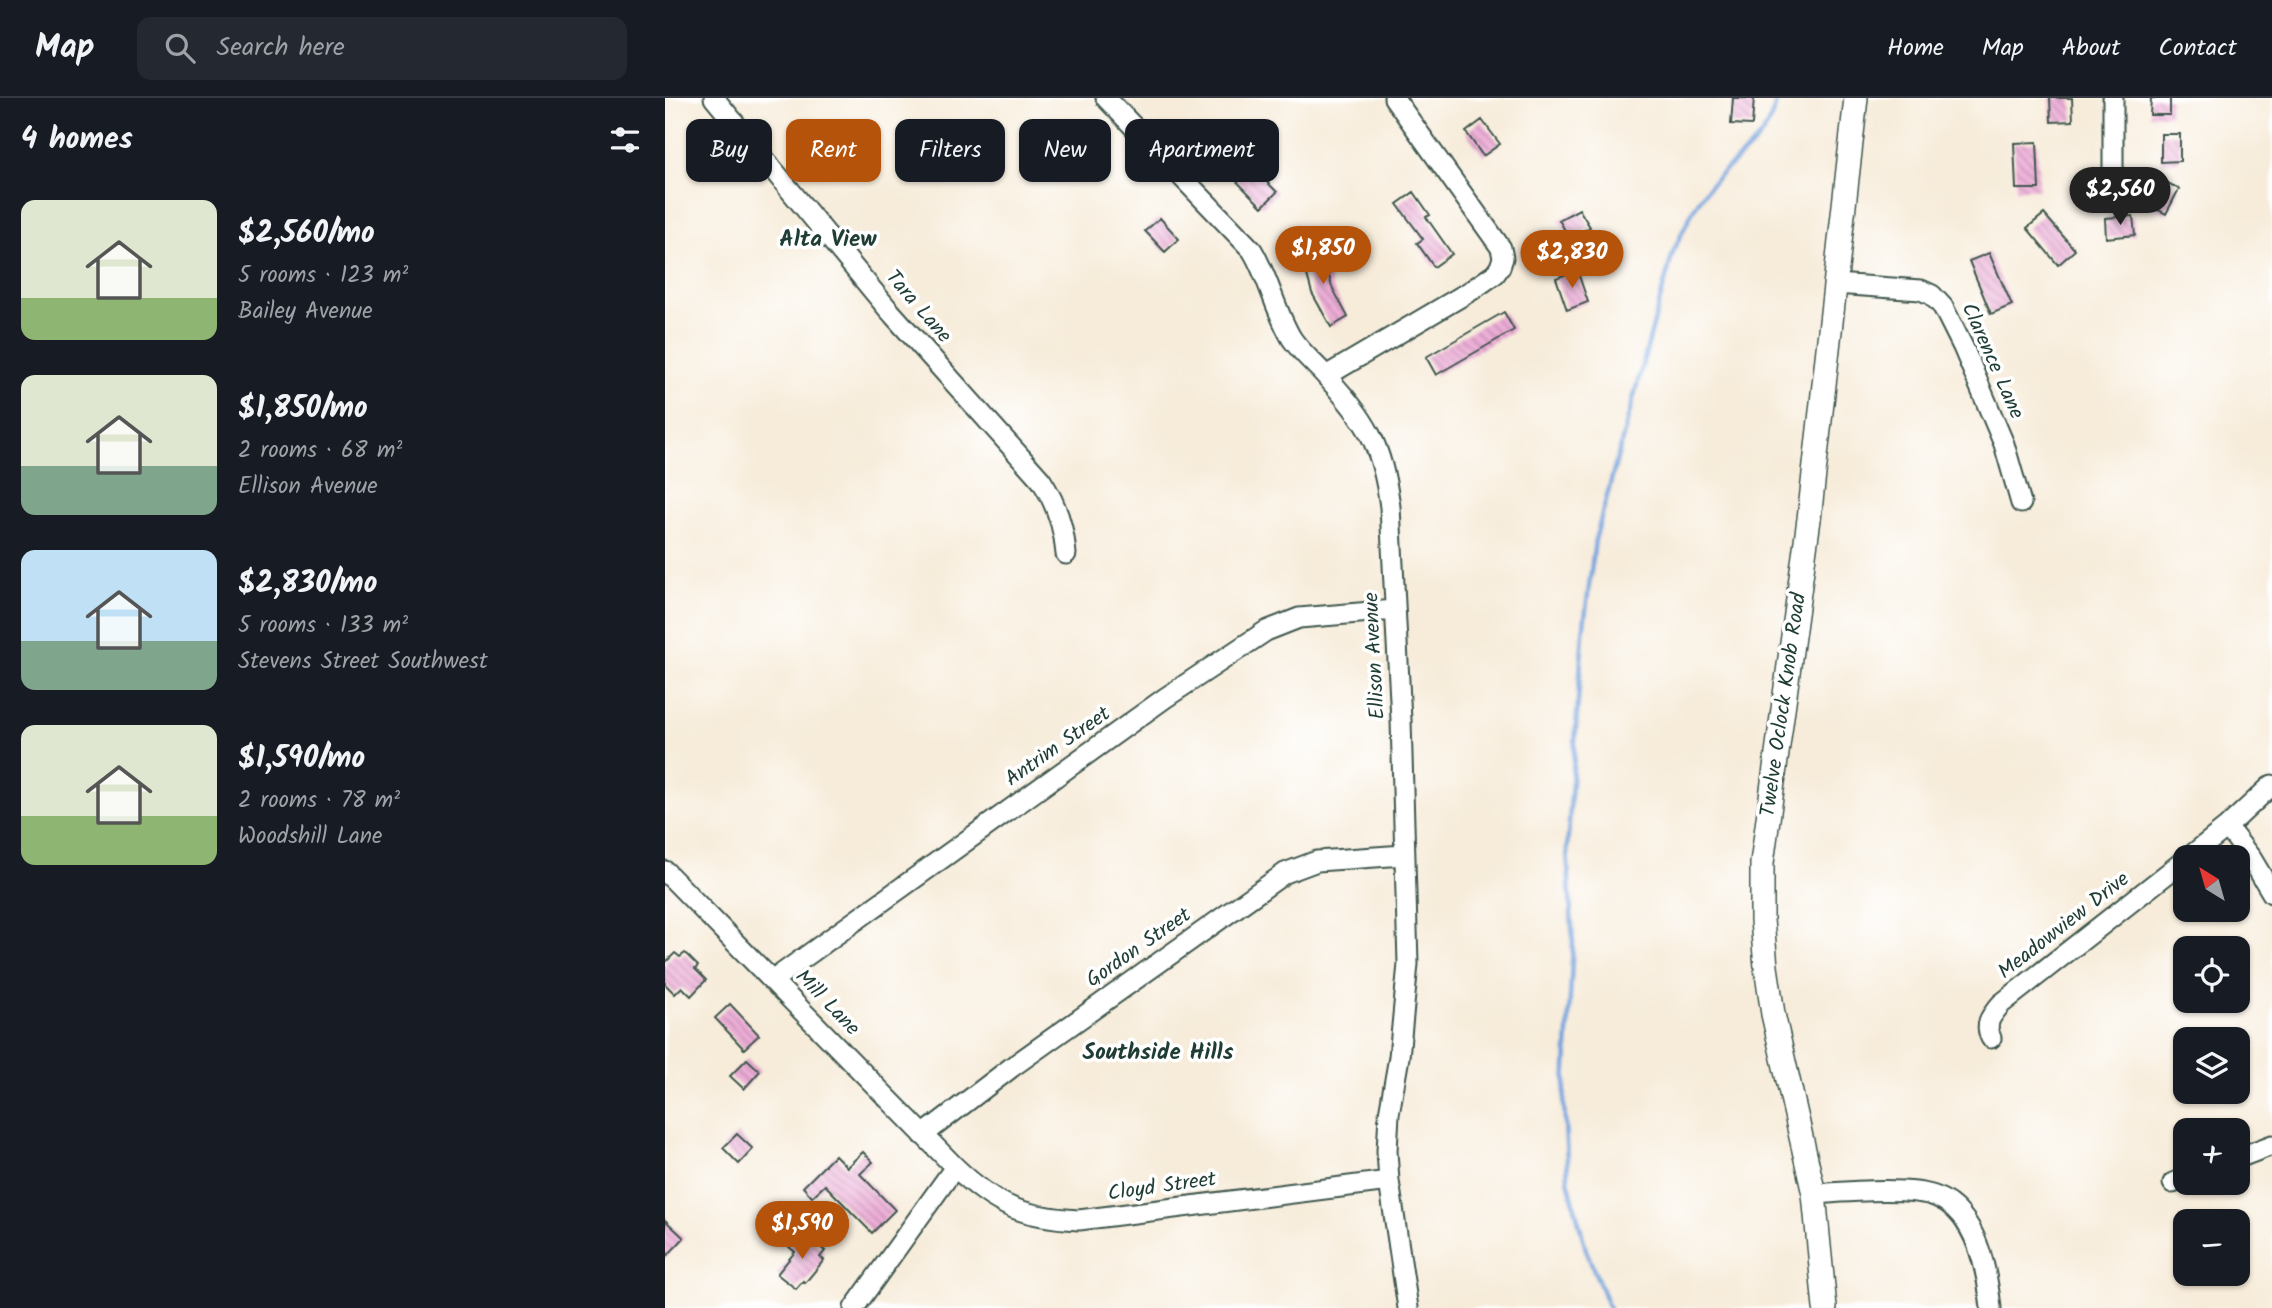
<!DOCTYPE html>
<html lang="en">
<head>
<meta charset="utf-8">
<style>
  :root { --surface:#171b24; --page:#242831; --text:#f1f3f6; --muted:#9ea1a6; --line:#363941; --accent:#b45309 }
  body { margin:0; font-family:Kalam,sans-serif; background:var(--page); color:var(--text); height:100vh; display:flex; flex-direction:column; font-size:26px; white-space:nowrap }
  * { box-sizing:border-box; margin:0 }
  p { font-size:23px; color:var(--muted) }
  .icon { flex:none; width:38px; height:38px; fill:none; stroke:currentColor; stroke-width:2; stroke-linecap:round; stroke-linejoin:round }
  .map { position:relative; flex:1; overflow:hidden }
  .drawer { display:flex; flex-direction:column; background:var(--surface); width:665px }
  .drawer>* { flex:none }
  .banner { position:absolute; left:21px; top:21px; width:665px; height:63px; display:flex; gap:14px }
  .needle { width:46px; rotate:323deg }
  .tools { position:absolute; left:1508px; top:747px; display:grid; gap:14px }
  .tools a { display:grid; place-items:center; width:77px; height:77px; border-radius:14px; background:var(--surface); box-shadow:0 2px 5px #0004; font-size:35px }
  .price { position:absolute; translate:-50% -60px; padding:0 16px; border-radius:24px; background:var(--accent); color:#fff; font-size:23px; line-height:46px; filter:drop-shadow(0 2px 4px #0008) }
  .price::after { content:''; position:absolute; left:50%; top:42px; width:21px; height:16px; margin-left:-10px; background:inherit; clip-path:polygon(0 0,100% 0,50% 100%) }
  .price.on { background:#222; color:#fff }
  ul { padding:0; list-style:none }
  li { display:flex; align-items:center; gap:21px; height:175px; padding:0 21px }
  li span { display:grid; place-items:center; flex:none; width:196px; height:140px; border-radius:14px; color:#555 }
  li>.icon { margin-inline-start:auto }
  span .icon { width:84px; height:84px; fill:#fffc; stroke-width:1 }
  li b { font-size:30px }
  h2 { display:flex; justify-content:space-between; align-items:center; height:84px; padding:0 21px; font-size:30px }
  .chip { padding:0 24px; border-radius:14px; background:var(--surface); box-shadow:0 2px 5px #0004; font-size:24px; line-height:63px }
  .chip.on { background:var(--accent); color:#fff }
  header { display:flex; align-items:center; gap:42px; box-sizing:border-box; height:98px; padding:0 35px; background:var(--surface); border-bottom:2px solid var(--line) }
  header strong { font-size:33px }
  nav { display:flex; gap:38px; margin-inline-start:auto; font-size:24px }
  .search { width:490px; height:63px; background:var(--page); display:flex; align-items:center; gap:18px; box-sizing:border-box; padding:0 24px; border-radius:14px; color:var(--muted); font-size:26px }
  main { display:flex; flex:1; min-height:0 }
  .map>svg:first-child { display:block }
</style>
</head>
<body>
<header>
<strong>Map</strong>
<div class="search"><svg class="icon" aria-label="search" viewBox="0 0 24 24"><circle cx="10" cy="10" r="6"/><path d="M15 15l6 6"/></svg>Search here</div>
<nav><a>Home</a><a>Map</a><a>About</a><a>Contact</a></nav>
</header>
<main>
<section class="drawer">
<h2>4 homes<svg class="icon" aria-label="filters" viewBox="0 0 24 24"><path d="M4 7h16M4 17h16"/><circle cx="9" cy="7" r="2"/><circle cx="15" cy="17" r="2"/></svg></h2>
<ul>
<li><span style="background:linear-gradient(#dfe7d0 70%,#8fb573 0)"><svg class="icon" aria-label="home" viewBox="0 0 24 24"><path d="M3 11l9-7 9 7M6 9v11h12V9"/></svg></span><div><b>$2,560/mo</b><p>5 rooms · 123 m²</p><p>Bailey Avenue</p></div></li>
<li><span style="background:linear-gradient(#dfe7d0 65%,#7fa58c 0)"><svg class="icon" aria-label="home" viewBox="0 0 24 24"><path d="M3 11l9-7 9 7M6 9v11h12V9"/></svg></span><div><b>$1,850/mo</b><p>2 rooms · 68 m²</p><p>Ellison Avenue</p></div></li>
<li><span style="background:linear-gradient(#bfe0f5 65%,#7fa58c 0)"><svg class="icon" aria-label="home" viewBox="0 0 24 24"><path d="M3 11l9-7 9 7M6 9v11h12V9"/></svg></span><div><b>$2,830/mo</b><p>5 rooms · 133 m²</p><p>Stevens Street Southwest</p></div></li>
<li><span style="background:linear-gradient(#dfe7d0 65%,#8fb573 0)"><svg class="icon" aria-label="home" viewBox="0 0 24 24"><path d="M3 11l9-7 9 7M6 9v11h12V9"/></svg></span><div><b>$1,590/mo</b><p>2 rooms · 78 m²</p><p>Woodshill Lane</p></div></li>
</ul>
</section>
<div class="map">
<svg width="1607" height="1210" viewBox="0 0 1607 1210">
  <defs>
    <pattern id="building-back-hatch" width="6" height="6" patternUnits="userSpaceOnUse" patternTransform="scale(1.75)"><rect width="6" height="6" fill="#edadd7"/><path d="M-1 5l2 2M0 0l6 6M5-1l2 2" fill="none" stroke="#bf8eaf"/></pattern>
  </defs>
  <rect width="100%" height="100%" fill="#fff"/>
  <filter id="ink" filterUnits="userSpaceOnUse"><feTurbulence type="fractalNoise" baseFrequency=".0143" numOctaves="2"/><feDisplacementMap in="SourceGraphic" scale="14" xChannelSelector="R" yChannelSelector="G"/><feConvolveMatrix kernelMatrix="1 2 1 2 8 2 1 2 1" color-interpolation-filters="sRGB"/></filter>
  <filter id="wash" filterUnits="userSpaceOnUse"><feTurbulence type="fractalNoise" baseFrequency=".00686" numOctaves="4" result="noise"/><feDisplacementMap in="SourceGraphic" scale="28" xChannelSelector="R" yChannelSelector="G"/><feGaussianBlur stdDeviation="1.57" result="paint"/><feColorMatrix in="noise" values="0 0 0 0 0 0 0 0 0 0 0 0 0 0 0 0 0 1.4 0 .05"/><feComposite in="paint" operator="in"/></filter>
  <g filter="url(#wash)">
    <rect width="100%" height="100%" fill="#f7ecda"/>
    <g fill="none" stroke-linecap="round" stroke-linejoin="round">
      <!-- stream -->
      <path stroke="#72a1db" stroke-width="4.5" d="M944,1210L921,1152L903,1082L899,1006L908,845L902,752L918,535L930,442L1008,154C1020,129 1031,102 1050,82C1078,53 1103,44 1112,0"/>
    </g>
    <g id="blocks">
      <!-- building -->
      <path fill="url(#building-back-hatch)" d="M1068,0H1089L1087,27L1066,26Z
        M1385,0H1407L1408,23L1386,24Z
        M1486,0H1505V17H1485Z
        M817,22L835,46L818,58L801,34Z
        M1496,36H1515V63L1496,64Z
        M1372,44L1374,91H1351L1349,45Z
        M564,46L612,94L597,109L549,60Z
        M1497,82L1514,91L1501,116L1484,107Z
        M749,94L765,117L761,119L787,156L769,169L752,145L758,141L732,106Z
        M914,111L925,129L905,141L894,122Z
        M1379,116L1410,152L1393,167L1362,130Z
        M1468,118L1470,137L1441,140L1440,120Z
        M495,120L514,141L500,154L480,133Z
        M656,149L667,189L683,219L666,229L647,195L636,155Z
        M1324,155L1347,207L1326,216L1304,163Z
        M912,172L923,204L902,212L891,180Z
        M839,214L849,232L771,277L761,259Z
        M10,855L15,859L20,855L33,868L30,871L41,882L26,898L17,889L10,896L0,886V865Z
        M65,906L94,937L79,951L50,920Z
        M82,961L95,973L79,991L65,978Z
        M72,1036L88,1051L74,1066L58,1050Z
        M198,1054L208,1064L195,1076L230,1112L207,1135L160,1087L147,1099L138,1089L170,1057L182,1069Z
        M0,1122L19,1140L0,1160Z
        M137,1134L160,1153L155,1159L159,1162L140,1185L138,1183L131,1191L112,1176L130,1154L124,1149Z"/>
    </g>
  </g>
  <g filter="url(#ink)">
    <use href="#blocks" fill-opacity="0" stroke="#3f574d" stroke-width="2"/>
    <g fill="none" stroke-linecap="round" stroke-linejoin="round">
      <!-- minor casing -->
      <g stroke="#3f574d" stroke-width="23">
        <path id="minor" d="M49,0L223,211L376,382C391,405 399,428 401,456
          M441,0L587,152C604,180 610,213 627,241C636,254 649,265 660,277C702,323 717,346 725,409L736,622L743,866L734,959L724,1016L722,1053L724,1083L743,1210
          M1448,0V74
          M1170,186L1256,192L1267,197L1278,209L1298,249L1339,346L1356,405
          M661,278L807,192L830,176L835,169L838,160L836,150L729,0
          M1562,729L1586,760L1607,795
          M1523,760L1562,729L1607,687
          M0,773L290,1069C332,1109 358,1119 414,1122L724,1083
          M108,882L500,600L601,533L634,520L730,512
          M1326,940C1319,925 1326,918 1336,906L1521,761
          M258,1037L347,969L620,775L652,763L739,757
          M1573,1060L1607,1047
          M1508,1085L1521,1080
          M1149,1096C1179,1094 1247,1088 1272,1099C1312,1116 1322,1172 1326,1210
          M189,1210L290,1069"/>
      </g>
      <!-- tertiary casing -->
      <g stroke="#3f574d" stroke-width="26">
        <path id="tertiary" d="M1160,1210L1149,1096L1108,916L1101,869L1097,822V765L1144,421L1191,0"/>
      </g>
      <!-- minor -->
      <use href="#minor" stroke="#fff" stroke-width="19"/>
      <!-- tertiary -->
      <use href="#tertiary" stroke="#fff" stroke-width="23"/>
    </g>
  </g>
  <g text-anchor="middle" dominant-baseline="central" stroke-width="7" stroke-linejoin="round" paint-order="stroke">
    <!-- street labels -->
    <g font-size="21" fill="#1f3d34" stroke="#fff">
      <text transform="translate(253 209) rotate(49)">Tara Lane</text>
      <text transform="translate(1327 263) rotate(66)">Clarence Lane</text>
      <text transform="translate(710 558) rotate(-93)">Ellison Avenue</text>
      <text transform="translate(1119 607) rotate(-82)">Twelve Oclock Knob Road</text>
      <text transform="translate(393 649) rotate(-35)">Antrim Street</text>
      <text transform="translate(1399 828) rotate(-38)">Meadowview Drive</text>
      <text transform="translate(474 850) rotate(-35)">Gordon Street</text>
      <text transform="translate(162 905) rotate(46)">Mill Lane</text>
      <text transform="translate(497 1089) rotate(-8)">Cloyd Street</text>
    </g>
    <!-- neighbourhood labels -->
    <g font-size="23" font-weight="bold" fill="#1f3d34" stroke="#fff">
      <text x="163" y="142">Alta View</text>
      <text x="493" y="955">Southside Hills</text>
    </g>
  </g>
</svg>
<div class="tools">
<a><svg class="needle" viewBox="-14 -14 28 28"><path d="M0-13l5 13h-10z" fill="#e53935"/><path d="M0 13l5-13h-10z" fill="#9ea1a6"/></svg></a>
<a><svg class="icon" aria-label="locate" viewBox="0 0 24 24"><circle cx="12" cy="12" r="6"/><path d="M12 2v4M12 18v4M2 12h4M18 12h4"/></svg></a>
<a><svg class="icon" aria-label="layers" viewBox="0 0 24 24"><path d="M12 4l9 5-9 5-9-5zM3 14l9 5 9-5"/></svg></a>
<a>+</a>
<a>−</a>
</div>
<b class="price on" style="left:1455px;top:129px">$2,560</b>
<b class="price" style="left:658px;top:188px">$1,850</b>
<b class="price" style="left:907px;top:192px">$2,830</b>
<b class="price" style="left:137px;top:1163px">$1,590</b>
<div class="banner">
<a class="chip">Buy</a>
<a class="chip on">Rent</a>
<a class="chip">Filters</a>
<a class="chip">New</a>
<a class="chip">Apartment</a>
</div>
</div>
</main>
</body>
</html>
